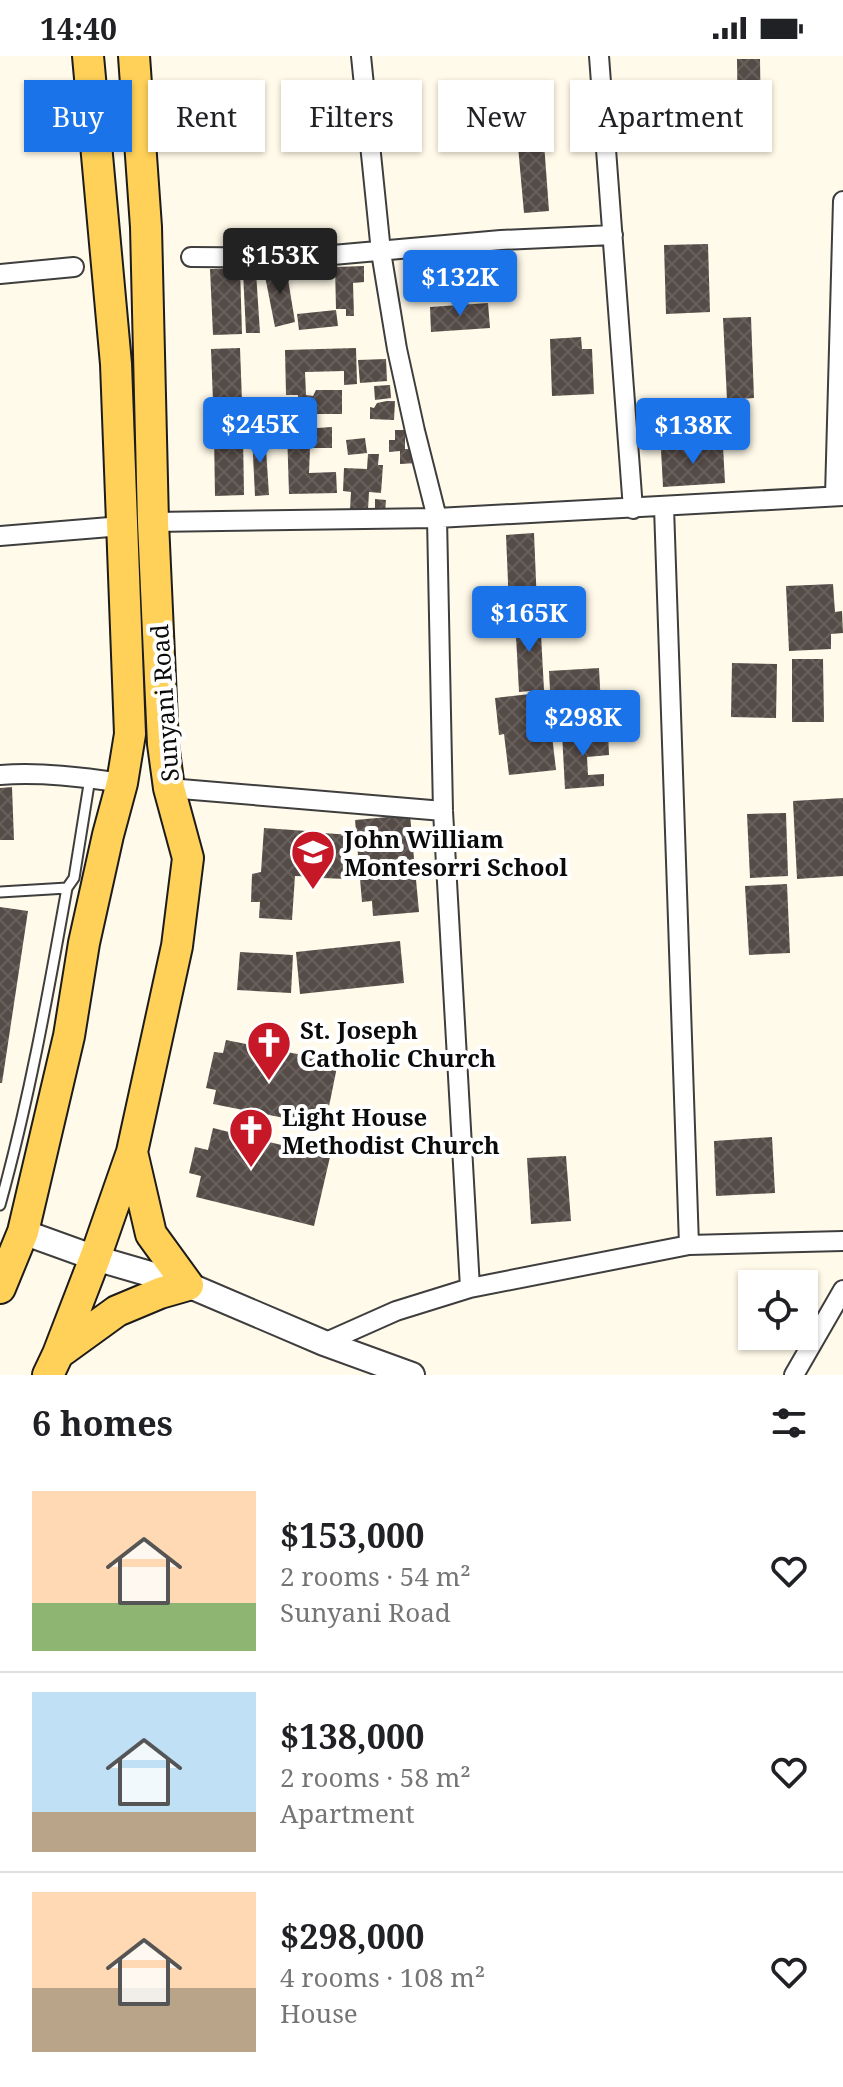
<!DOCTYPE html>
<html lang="en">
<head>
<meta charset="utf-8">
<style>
  :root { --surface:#fff; --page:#f6f6f6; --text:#202124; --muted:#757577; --line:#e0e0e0; --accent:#1a73e8 }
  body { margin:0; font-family:"Noto Serif",serif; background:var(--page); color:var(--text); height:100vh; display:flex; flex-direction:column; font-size:30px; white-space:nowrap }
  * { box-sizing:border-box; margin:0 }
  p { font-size:26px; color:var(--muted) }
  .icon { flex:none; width:44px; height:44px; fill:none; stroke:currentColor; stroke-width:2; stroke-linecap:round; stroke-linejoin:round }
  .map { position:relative; height:1319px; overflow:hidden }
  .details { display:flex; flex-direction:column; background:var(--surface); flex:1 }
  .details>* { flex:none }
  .top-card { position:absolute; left:24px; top:24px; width:796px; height:72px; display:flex; gap:16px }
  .fabs { position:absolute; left:738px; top:1214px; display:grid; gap:16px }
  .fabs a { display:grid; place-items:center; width:80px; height:80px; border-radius:0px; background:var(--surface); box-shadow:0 2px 6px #0004; font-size:40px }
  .price { position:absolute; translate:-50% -68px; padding:0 18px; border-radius:8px; background:var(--accent); color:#fff; font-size:26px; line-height:52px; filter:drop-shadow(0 2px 4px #0008) }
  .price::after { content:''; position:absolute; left:50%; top:48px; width:24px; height:18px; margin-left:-12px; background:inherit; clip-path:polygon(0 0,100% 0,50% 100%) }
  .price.active { background:#222; color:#fff }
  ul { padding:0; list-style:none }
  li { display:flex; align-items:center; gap:24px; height:200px; padding:0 32px }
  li+li { border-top:2px solid var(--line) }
  li span { display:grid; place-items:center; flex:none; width:224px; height:160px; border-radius:0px; color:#555 }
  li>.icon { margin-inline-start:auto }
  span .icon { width:96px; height:96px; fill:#fffc; stroke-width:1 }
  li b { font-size:34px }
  h2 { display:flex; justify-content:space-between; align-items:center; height:96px; padding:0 32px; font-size:34px }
  .pill { padding:0 28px; border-radius:0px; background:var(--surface); box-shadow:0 2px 6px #0004; font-size:28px; line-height:72px }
  .pill.active { background:var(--accent); color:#fff }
  .status { display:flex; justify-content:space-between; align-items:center; height:56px; padding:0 40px; background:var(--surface); direction:ltr }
  .status svg { height:22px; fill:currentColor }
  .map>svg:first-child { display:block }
</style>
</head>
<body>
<div class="status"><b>14:40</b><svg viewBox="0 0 49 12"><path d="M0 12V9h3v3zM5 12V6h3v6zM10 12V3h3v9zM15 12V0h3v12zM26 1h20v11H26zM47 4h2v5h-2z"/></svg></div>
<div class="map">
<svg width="843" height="1319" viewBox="0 0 843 1319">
  <defs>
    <pattern id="building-cross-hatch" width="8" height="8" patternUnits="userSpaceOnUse" patternTransform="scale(2)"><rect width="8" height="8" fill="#554b47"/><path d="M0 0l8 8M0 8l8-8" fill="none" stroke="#68605d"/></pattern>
  </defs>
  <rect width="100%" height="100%" fill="#fffae9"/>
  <!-- building -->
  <path fill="url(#building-cross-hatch)" d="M737,3H760L761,76H738Z
    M544,87L549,155L524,157L518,90Z
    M708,188L710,256L666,258L664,189Z
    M364,210V226L353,227L354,260H346V253H336L335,211Z
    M286,211L295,266L275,271L264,215Z
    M240,212L242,278L213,279L210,213Z
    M243,216H256L260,277H246Z
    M488,247L490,272L431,276L430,251Z
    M336,254L338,270L299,274L297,258Z
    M751,261L754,342L727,344L723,262Z
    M581,281L582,293H592L594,338L552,340L550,283Z
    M240,292L243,372L214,373L211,293Z
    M356,292L357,328L344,329V315L305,316L306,339L313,340L316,334H342V358H297L298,339H286L285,294Z
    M386,303L387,325L360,327L358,304Z
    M390,329L391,342L375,344L374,330Z
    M387,345H395L394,364L370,363V351L374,352L377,347Z
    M715,355L717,376L649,381L647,360Z
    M332,371V392H310L309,417L336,416L337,437L289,438L287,374Z
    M395,374H405V393H417V407L400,408V395L389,396V384H395Z
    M265,378L269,439L255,440L252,379Z
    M243,379L244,439L215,440L214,380Z
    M365,382L367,397L348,399L346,384Z
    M723,390L725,427L663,431L661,394Z
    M368,398H379L378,409H383L381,437L369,436L368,454L350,453L351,436L343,435L344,412L367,413Z
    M375,443L386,444L385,457L375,456Z
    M534,477L537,549L509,550L506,479Z
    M833,528L835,556L842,555L843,577L831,578V593L789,595L786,530Z
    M540,560L544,634L519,636L515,561Z
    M792,603H823L824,666H792Z
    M732,607L777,608L776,662L731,661Z
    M599,612L602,670L552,673L549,615Z
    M547,636L556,714L509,719L504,678L499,679L495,642Z
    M608,675L609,699L587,701L588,719L604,718V730L565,733L562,677Z
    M12,731L14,784H0V732Z
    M843,742V820L797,823L793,745Z
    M786,757L788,820L750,822L747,758Z
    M410,759L419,856L373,860L372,845L362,846L355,764Z
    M264,772L307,775L306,801H320L319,821L295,820L292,864L259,862L260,846H251L252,818L261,816Z
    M324,777L350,779L348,823L321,822Z
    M787,828L790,897L749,899L745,830Z
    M0,851L28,855L2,1027H0Z
    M400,885L404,927L300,938L296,896Z
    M240,896L293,899L291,937L237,934Z
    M226,984L338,1006L325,1070L213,1048L216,1034L206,1032L214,996L223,997Z
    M213,1072L330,1101L314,1170L196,1141L201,1120L189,1117L195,1091L208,1094Z
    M772,1081L775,1137L716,1140L714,1085Z
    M566,1100L571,1165L531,1168L527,1102Z"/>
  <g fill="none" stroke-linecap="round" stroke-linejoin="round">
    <!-- service casing -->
    <g stroke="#3e3e3e" stroke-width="13">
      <path id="service" d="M0,836L67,832L74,822L90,722
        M0,1149C29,1045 48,938 67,832"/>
    </g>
    <!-- minor casing -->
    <g stroke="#3e3e3e" stroke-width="22">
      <path id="minor" d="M361,0L381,196L397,293L415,375L437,462L443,755L470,1232
        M599,0L633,453
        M191,201L299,202L501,184L613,179
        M0,218L74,211
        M835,440L843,145
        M664,451L689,1189
        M153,466L437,462L843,440
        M0,480L122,470
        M0,719C41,716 82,721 122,727
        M169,732L443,755
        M324,1287L396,1255L470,1232L689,1189L843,1185
        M794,1319L843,1234"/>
    </g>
    <!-- tertiary casing -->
    <g stroke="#3e3e3e" stroke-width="28">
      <path id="tertiary" d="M23,1176L95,1202L188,1229L324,1287L412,1319"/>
    </g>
    <!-- primary casing -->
    <g stroke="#1c1c1c" stroke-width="34">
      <path id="primary" d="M0,1232L23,1176L69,980L84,887L108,779L122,727L130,678L116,308L88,0
        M59,1297L117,1255L160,1237L188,1229L151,1178L132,1096
        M48,1319L58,1298L95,1202L132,1096L177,890L188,802L169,732L163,688L153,466L146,171L134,0"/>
    </g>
    <!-- service -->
    <use href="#service" stroke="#fff" stroke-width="9"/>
    <!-- minor -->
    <use href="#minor" stroke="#fff" stroke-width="18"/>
    <!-- tertiary -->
    <use href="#tertiary" stroke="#fff" stroke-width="24"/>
    <!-- primary -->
    <use href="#primary" stroke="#ffd159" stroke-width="30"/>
  </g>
  <!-- icons -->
  <defs>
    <g id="school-pin" transform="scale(2.3)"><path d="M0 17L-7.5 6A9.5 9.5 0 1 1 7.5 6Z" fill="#c61826" stroke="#fff"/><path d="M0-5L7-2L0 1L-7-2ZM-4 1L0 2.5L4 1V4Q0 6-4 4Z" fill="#fff"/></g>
    <g id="church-pin" transform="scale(2.3)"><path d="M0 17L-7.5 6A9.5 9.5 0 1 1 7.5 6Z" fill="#c61826" stroke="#fff"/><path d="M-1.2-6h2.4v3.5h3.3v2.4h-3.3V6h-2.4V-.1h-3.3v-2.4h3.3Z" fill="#fff"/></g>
  </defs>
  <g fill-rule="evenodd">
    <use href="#school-pin" x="313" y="796"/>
    <use href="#church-pin" x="269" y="987"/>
    <use href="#church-pin" x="251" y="1074"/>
  </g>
  <g text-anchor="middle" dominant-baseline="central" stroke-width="8" stroke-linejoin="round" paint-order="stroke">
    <!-- street labels -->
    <g font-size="24" fill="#0b0b0b" stroke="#fff">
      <text transform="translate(164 647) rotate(-94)">Sunyani Road</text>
    </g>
    <!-- poi labels -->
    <g font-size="24" font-weight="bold" fill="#0b0b0b" stroke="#fff" text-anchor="start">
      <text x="344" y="782">John William<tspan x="344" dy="28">Montesorri School</tspan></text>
      <text x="300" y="973">St. Joseph<tspan x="300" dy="28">Catholic Church</tspan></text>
      <text x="282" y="1060">Light House<tspan x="282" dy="28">Methodist Church</tspan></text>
    </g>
  </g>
</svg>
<div class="fabs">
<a><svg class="icon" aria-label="locate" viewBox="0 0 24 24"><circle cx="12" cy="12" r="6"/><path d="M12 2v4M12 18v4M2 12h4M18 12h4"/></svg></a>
</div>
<b class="price active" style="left:280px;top:240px">$153K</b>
<b class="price" style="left:460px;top:262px">$132K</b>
<b class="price" style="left:260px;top:409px">$245K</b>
<b class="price" style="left:693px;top:410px">$138K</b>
<b class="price" style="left:529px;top:598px">$165K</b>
<b class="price" style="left:583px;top:702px">$298K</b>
<div class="top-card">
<a class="pill active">Buy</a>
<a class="pill">Rent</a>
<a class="pill">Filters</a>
<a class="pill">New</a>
<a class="pill">Apartment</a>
</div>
</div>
<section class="details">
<h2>6 homes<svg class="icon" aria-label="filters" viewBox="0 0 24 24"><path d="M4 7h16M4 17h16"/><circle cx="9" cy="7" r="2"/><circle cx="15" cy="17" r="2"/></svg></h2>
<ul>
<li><span style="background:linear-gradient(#ffd9b3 70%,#8fb573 0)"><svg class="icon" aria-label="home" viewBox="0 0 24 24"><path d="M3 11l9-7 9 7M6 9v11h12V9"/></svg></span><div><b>$153,000</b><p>2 rooms · 54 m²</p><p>Sunyani Road</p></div><svg class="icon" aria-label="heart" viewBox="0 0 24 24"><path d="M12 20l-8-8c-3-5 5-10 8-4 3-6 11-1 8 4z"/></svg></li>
<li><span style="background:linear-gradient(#bfe0f5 75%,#b9a48a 0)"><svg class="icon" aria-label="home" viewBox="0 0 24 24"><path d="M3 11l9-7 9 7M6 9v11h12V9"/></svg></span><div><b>$138,000</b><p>2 rooms · 58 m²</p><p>Apartment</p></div><svg class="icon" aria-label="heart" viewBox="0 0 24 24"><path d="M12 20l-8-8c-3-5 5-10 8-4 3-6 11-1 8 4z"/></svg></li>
<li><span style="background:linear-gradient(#ffd9b3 60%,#b9a48a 0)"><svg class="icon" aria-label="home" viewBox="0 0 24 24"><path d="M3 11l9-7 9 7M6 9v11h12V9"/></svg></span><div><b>$298,000</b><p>4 rooms · 108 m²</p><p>House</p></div><svg class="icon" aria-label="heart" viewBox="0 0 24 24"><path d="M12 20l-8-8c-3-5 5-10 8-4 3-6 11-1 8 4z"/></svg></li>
</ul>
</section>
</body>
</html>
